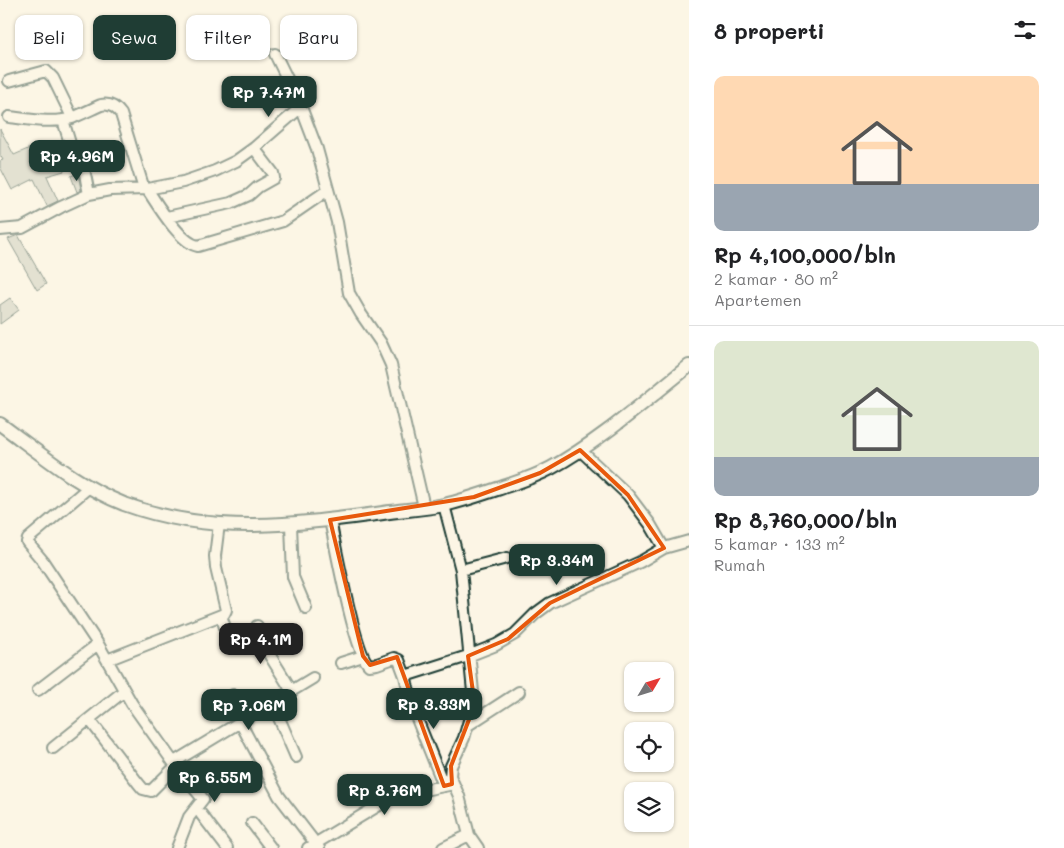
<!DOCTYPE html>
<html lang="id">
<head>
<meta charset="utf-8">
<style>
  :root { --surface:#fff; --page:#f2f2f2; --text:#202124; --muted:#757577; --line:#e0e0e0; --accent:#1f3d34 }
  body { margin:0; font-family:Mali,sans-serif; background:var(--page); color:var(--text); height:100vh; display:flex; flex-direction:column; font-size:19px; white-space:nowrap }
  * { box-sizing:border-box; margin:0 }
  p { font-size:16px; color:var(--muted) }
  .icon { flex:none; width:28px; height:28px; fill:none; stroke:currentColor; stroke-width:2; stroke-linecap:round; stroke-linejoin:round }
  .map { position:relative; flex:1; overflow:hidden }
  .sheet { display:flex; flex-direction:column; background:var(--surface); width:375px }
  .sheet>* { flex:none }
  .top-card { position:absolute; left:15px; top:15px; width:475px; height:45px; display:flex; gap:10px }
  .needle { width:32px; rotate:52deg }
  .controls { position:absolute; left:624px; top:662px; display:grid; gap:10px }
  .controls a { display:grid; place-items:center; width:50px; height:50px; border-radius:10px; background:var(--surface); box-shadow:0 1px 4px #0004; font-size:25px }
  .price { position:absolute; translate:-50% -42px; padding:0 11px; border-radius:10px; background:var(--accent); color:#fff; font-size:16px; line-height:32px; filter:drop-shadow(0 1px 2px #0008) }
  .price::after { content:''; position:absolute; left:50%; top:30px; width:15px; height:11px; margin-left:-8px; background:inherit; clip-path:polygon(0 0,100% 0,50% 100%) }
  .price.on { background:#222; color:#fff }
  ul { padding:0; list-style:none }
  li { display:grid; align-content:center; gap:10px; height:265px; padding:0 25px }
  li+li { border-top:1px solid var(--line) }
  li span { display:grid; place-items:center; height:155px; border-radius:10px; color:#555 }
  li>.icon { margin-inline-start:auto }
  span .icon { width:90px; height:90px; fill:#fffc; stroke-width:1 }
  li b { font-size:21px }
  h2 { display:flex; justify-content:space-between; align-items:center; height:60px; padding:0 25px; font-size:21px }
  .chip { padding:0 18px; border-radius:10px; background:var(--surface); box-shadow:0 1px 4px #0004; font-size:18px; line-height:45px }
  .chip.on { background:var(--accent); color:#fff }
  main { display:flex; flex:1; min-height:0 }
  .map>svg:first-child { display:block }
</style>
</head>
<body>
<main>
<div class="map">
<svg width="689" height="848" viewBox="0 0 689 848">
  <rect width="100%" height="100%" fill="#fcf5e5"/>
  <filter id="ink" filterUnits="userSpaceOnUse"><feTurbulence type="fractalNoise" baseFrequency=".02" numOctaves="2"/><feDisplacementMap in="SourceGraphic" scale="10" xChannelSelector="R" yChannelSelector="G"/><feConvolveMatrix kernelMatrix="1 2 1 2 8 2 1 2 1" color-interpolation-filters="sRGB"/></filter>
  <g filter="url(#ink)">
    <!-- building -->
    <path fill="#c5c7b9" stroke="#1f3d34" d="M0,129L14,155L37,145L47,165L61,161L64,171L47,176L58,201L47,206L34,179L12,190L0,167V161L3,160L0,155Z
      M78,173L81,190L77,192L71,176Z
      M18,235L46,284L37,290L8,239Z
      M10,298L19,310L0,324V305Z"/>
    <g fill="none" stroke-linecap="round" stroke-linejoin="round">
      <!-- minor casing -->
      <g stroke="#1f3d34" stroke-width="14">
        <path id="minor" d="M275,54L301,107L317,149L337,222L349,293L361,314L381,343L391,365L424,507
          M9,81L46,71L53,78L72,117
          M9,117C29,119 52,124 72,118C82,114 92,109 101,105C110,103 116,107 121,114L144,189
          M63,120L75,160L84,169L89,194
          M147,189C157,204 180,243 198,246L283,221L328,190
          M167,217L231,203L249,195L258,187L274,178L273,173L254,148
          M0,230L22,228L61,207L89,194L110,190L147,189L183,182L215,171L236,161L254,148L301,107
          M580,450L628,495L650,524L664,548
          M89,487L28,539L27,542L42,560L98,644L132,704L176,766L203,799L189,817L177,848
          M444,505L461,570L473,692L470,717L464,738L451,766L450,776L459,796L469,835L478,848
          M330,520C335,544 355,654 369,665L377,664L394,658L399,660L405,676L413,709L444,786
          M291,524L293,577L306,608
          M461,570L507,558
          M221,616L231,644
          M257,626L269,654L292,691
          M107,660L224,614L226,610L216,568L215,556L219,524
          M341,663L363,656
          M405,676L468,656L496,645L515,634L535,614L550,603L640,562L664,548L689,541
          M38,690L98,644
          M233,695L246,718
          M275,700L279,718L296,757
          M89,719L138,783L143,789L151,791L176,766
          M240,722L279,796L319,848
          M468,725L519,692
          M53,748L124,691
          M174,762L313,678
          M201,814L227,848
          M252,823L271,848
          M308,848L401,792L407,790H424L449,785
          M443,848L469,835"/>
      </g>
      <!-- major casing -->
      <g stroke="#1f3d34" stroke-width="16">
        <path id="major" d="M0,424C40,453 78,486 124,504C212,536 294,525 383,513C403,510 424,509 444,505C466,500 488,492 509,485C524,480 538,475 551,468C599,442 646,400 689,366"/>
      </g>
      <!-- minor -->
      <use href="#minor" stroke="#fcf5e5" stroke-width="10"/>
      <!-- major -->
      <use href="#major" stroke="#fcf5e5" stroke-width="12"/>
    </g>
  </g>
  <!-- marked area -->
  <path d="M0 0H689V848H0ZM580,450L628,495L664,548L550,603L508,639L468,656L473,692L470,717L451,766L452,784L444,786L397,657L370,665L363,656L330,520L474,497L540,473Z" fill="#fcf5e5" fill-opacity=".55" fill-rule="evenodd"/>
  <path fill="none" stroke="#e8590c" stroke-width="4" stroke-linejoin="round" d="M580,450L628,495L664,548L550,603L508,639L468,656L473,692L470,717L451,766L452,784L444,786L397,657L370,665L363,656L330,520L474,497L540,473Z"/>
</svg>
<div class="controls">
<a><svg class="needle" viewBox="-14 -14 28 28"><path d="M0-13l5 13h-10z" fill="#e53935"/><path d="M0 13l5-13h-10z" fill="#757577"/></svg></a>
<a><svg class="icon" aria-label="locate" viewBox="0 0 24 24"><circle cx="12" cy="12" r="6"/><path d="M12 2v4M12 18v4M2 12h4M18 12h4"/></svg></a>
<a><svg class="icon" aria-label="layers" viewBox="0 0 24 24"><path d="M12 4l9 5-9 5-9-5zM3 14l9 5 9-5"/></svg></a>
</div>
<b class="price" style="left:269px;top:118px">Rp 7.47M</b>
<b class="price" style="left:77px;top:182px">Rp 4.96M</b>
<b class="price" style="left:557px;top:586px">Rp 3.34M</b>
<b class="price on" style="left:261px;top:665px">Rp 4.1M</b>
<b class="price" style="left:434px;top:730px">Rp 3.33M</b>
<b class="price" style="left:249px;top:731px">Rp 7.06M</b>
<b class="price" style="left:215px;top:803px">Rp 6.55M</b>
<b class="price" style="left:385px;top:816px">Rp 8.76M</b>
<div class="top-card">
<a class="chip">Beli</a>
<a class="chip on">Sewa</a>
<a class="chip">Filter</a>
<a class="chip">Baru</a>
</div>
</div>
<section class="sheet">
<h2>8 properti<svg class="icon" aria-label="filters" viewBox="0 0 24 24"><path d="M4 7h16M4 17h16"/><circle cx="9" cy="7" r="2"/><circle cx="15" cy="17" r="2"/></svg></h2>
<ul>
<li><span style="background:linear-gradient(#ffd9b3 70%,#9aa5b1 0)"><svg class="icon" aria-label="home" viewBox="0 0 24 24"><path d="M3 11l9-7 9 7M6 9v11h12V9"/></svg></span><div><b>Rp 4,100,000/bln</b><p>2 kamar · 80 m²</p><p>Apartemen</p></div></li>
<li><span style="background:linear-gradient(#dfe7d0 75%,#9aa5b1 0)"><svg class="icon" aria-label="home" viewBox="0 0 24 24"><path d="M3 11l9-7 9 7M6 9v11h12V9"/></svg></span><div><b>Rp 8,760,000/bln</b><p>5 kamar · 133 m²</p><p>Rumah</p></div></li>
</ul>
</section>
</main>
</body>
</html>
